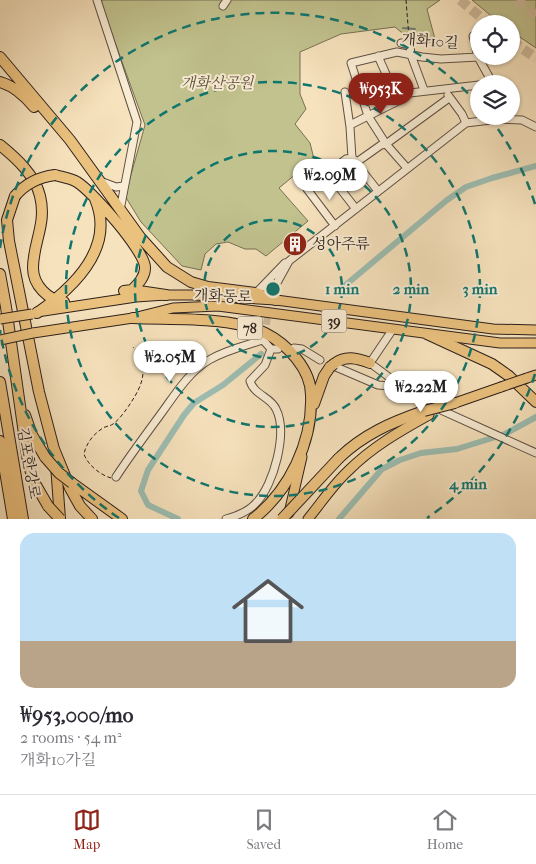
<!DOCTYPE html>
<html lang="en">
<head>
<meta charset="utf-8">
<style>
  :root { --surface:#fff; --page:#f2f2f3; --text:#2b2b33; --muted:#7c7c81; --line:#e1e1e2; --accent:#8f2418 }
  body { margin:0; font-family:"IM FELL French Canon","Noto Serif KR",serif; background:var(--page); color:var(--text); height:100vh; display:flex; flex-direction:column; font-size:19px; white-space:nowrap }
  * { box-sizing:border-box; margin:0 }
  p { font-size:16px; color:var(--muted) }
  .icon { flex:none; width:28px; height:28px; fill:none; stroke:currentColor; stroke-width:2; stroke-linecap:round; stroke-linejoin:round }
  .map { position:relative; height:519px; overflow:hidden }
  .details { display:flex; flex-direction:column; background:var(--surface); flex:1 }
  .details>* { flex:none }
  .fabs { position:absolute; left:470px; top:15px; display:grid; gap:10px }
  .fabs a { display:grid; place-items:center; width:50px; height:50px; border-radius:50%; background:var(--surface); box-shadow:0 1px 4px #0004; font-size:25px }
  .price { position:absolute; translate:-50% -42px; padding:0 11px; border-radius:18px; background:#fff; color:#222; font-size:16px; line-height:32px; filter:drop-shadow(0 1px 2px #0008) }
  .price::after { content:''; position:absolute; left:50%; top:30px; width:15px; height:11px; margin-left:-8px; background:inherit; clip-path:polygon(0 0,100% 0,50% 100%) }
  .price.on { background:var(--accent); color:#fff }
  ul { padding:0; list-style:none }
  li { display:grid; align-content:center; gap:10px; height:265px; padding:0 20px }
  li span { display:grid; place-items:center; height:155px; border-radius:15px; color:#555 }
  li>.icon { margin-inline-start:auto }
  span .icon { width:90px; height:90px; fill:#fffc; stroke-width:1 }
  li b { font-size:21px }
  .menu { display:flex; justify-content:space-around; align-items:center; height:70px; border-top:1px solid var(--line); background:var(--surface); font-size:14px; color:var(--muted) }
  .menu a { display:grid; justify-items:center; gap:2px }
  .menu .on { color:var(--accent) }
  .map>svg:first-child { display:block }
</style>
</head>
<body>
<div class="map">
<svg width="536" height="519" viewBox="0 0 536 519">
  <rect width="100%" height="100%" fill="#f6e2bd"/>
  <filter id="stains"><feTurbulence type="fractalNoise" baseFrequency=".004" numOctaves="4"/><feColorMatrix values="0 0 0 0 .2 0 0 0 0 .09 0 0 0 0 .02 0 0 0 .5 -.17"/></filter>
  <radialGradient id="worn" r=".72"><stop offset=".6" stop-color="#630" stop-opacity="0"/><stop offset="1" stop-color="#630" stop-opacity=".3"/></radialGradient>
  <!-- green -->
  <path fill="#c1c28e" stroke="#767155" d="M102,0H440L427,9L436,43L412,41L395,27L341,34L300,52V94L306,109L295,124L310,143L314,159L279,188L308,221L266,256L256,249H245L228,242L216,244L205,254L201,270L182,266L141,222L125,196L145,125L101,4Z
    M472,0H536V48L511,31V24H501Z"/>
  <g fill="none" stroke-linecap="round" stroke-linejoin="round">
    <!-- stream -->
    <path stroke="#707f76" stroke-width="2" d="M403,28L415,29"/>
    <!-- canal -->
    <path stroke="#9dbeb2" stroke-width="6" d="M342,288L447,200L466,187L492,178L536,166
      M178,519L148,505L141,491L148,470L184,415L194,403L223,385L261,354
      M339,519L382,469L400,460L421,453L457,449L505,434L536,417"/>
    <!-- minor-tunnel -->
    <path stroke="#cebb9d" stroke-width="7" stroke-dasharray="7 3.5" stroke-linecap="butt" d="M264,335L272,297"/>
    <!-- highway-tunnel -->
    <path stroke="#cebb9d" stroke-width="10" stroke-dasharray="10 5" stroke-linecap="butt" d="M460,0L489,24
      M517,0L536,16
      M511,41L536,58"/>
    <!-- minor casing -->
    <g stroke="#5e5044" stroke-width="9">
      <path id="minor" d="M97,0L137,122L120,210
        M223,6L227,0
        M473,36L478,57
        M401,43L410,45L411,55L424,90
        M378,56L398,101
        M345,92L350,127L352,158L378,191
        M448,95L462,114L466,123
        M350,125L398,101L410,93L479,85
        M407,168L386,144L368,116L351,63L397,52L422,57L441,59L478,57L493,84
        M328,173L356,209
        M100,181L116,187L124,186
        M335,226L307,189L346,159L352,158L357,162L381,145L386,144L449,98
        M273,290L289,261L466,123L499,119L522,120L536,127
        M256,293L285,263
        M393,329L370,363L421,401L536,453
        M294,348L302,349L320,360
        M336,367L378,385L400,387
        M116,477C131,454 147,433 163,411C176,393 189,372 209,360C226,350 244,346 263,340L271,349H278
        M226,519C237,516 248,512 256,503C274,485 288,432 276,409C271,397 254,395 250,381L265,365L271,349"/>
    </g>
    <!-- major casing -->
    <g stroke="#2c201c" stroke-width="11">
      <path id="major" d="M37,312L136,297L166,295H193L276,300L493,329L536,330
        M33,333L133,318L173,308L218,306L500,343H536
        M527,378L536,375
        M455,403L501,387
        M289,513L302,457
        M308,519C321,503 333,485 348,471C372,447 400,431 429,415"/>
    </g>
    <!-- highway casing -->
    <g stroke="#2c201c" stroke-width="12">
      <path id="highway" d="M0,57L70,140L140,237L167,267L191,282L208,287L256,293L276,300
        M0,82C14,86 25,96 34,107
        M0,145C16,158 35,175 40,196C47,224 33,242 33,268C33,285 48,300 64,302
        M55,175C62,177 71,178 77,182C92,191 146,252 145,268C145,277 138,284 132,290
        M15,196L7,220L9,241L39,392L54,449L70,488L80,506L92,519
        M0,274L6,307L28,462L33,480L48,506
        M124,291L132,290L166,295
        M37,313C73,288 116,248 95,199
        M133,318C172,320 230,316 265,333C287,344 311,369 311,395C313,442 289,491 253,519
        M427,334L492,364L509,376L536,402
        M334,364C345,355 357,358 370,363
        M0,382L23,519
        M314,404L324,376L330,367
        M25,415L32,435L45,457
        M0,441L13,519
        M339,458C364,434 392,422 424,411
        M56,465L60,519
        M72,483L122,519"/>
    </g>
    <!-- path -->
    <path stroke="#2c201c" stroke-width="1" stroke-dasharray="4 2.5" stroke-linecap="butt" d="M406,0L409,38
      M111,478C100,475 87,464 84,454C86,443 95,432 105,427C108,426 110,426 113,424C119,420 126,410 130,404C144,383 149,368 133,347"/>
    <!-- minor -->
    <use href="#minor" stroke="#f9ecd4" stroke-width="7"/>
    <!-- major -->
    <use href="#major" stroke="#ebc17e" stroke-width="9"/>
    <!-- highway -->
    <use href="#highway" stroke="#ebc17e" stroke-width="10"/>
    <!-- major-bridge casing -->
    <g stroke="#2c201c" stroke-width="11" stroke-linecap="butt">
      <path id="major-bridge" d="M0,319L32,314
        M0,340L33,333
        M501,387L527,378"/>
    </g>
    <!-- highway-bridge casing -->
    <g stroke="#2c201c" stroke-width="12" stroke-linecap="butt">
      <path id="highway-bridge" d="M15,196C26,183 39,177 55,175
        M330,367L334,364
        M424,411L455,403
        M45,457L59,473L72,483
        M48,506L60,519
        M282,519L339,458"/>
    </g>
    <!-- major-bridge -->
    <use href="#major-bridge" stroke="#ebc17e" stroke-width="9"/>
    <!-- highway-bridge -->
    <use href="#highway-bridge" stroke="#ebc17e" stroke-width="10"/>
  </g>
  <!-- distance rings -->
  <g fill="none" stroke="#0f766e" stroke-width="2.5" stroke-dasharray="9 6">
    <circle cx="273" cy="289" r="69"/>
    <circle cx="273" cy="289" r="138"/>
    <circle cx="273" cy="289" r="207"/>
    <path d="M535 374A276 276 0 0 1 427 518M119 518A276 276 0 0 1 0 330M0 248A276 276 0 0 1 478 104M489 117A276 276 0 0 1 535 204"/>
  </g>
  <!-- icons -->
  <defs>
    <g id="building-disc" transform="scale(1.25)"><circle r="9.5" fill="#8f2418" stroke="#f9ecd4"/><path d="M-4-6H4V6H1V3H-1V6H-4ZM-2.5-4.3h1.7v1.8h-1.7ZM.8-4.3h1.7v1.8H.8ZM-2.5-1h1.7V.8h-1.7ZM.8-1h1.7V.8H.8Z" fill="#fff"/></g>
  </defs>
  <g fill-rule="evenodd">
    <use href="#building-disc" x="295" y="244"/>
  </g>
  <g text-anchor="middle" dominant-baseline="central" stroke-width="4" stroke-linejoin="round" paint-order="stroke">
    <!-- shield labels -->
    <g fill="#f9ecd4" stroke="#6a5d53" stroke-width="1">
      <rect x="321.5" y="309.5" width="25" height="23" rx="4"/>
      <rect x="237.5" y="316.5" width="25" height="23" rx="4"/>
    </g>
    <g font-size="14" font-weight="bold" fill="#2c201c">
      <text x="334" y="321">39</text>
      <text x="250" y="328">78</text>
    </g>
    <!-- street labels -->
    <g font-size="15" fill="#2c201c" stroke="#f9ecd4">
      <text transform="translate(430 41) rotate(4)">개화10길</text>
      <text transform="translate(223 296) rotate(2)">개화동로</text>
      <text transform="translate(29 463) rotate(80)">김포한강로</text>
    </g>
    <!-- park labels -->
    <g font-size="15" font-style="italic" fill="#59513e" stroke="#f9ecd4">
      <text x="217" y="83">개화산공원</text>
    </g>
    <!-- poi labels -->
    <g font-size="15" fill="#2c201c" stroke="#f9ecd4" text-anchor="start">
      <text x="312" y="244">성아주류</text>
    </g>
  </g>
  <circle cx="273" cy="289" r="8" fill="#0f766e" stroke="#f9ecd4" stroke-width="2.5"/>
  <g font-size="15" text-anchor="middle" font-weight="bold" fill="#0f766e" stroke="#f9ecd4" stroke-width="4" stroke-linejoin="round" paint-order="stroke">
    <text x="342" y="294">1 min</text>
    <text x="411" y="294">2 min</text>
    <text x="480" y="294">3 min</text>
    <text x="468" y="489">4 min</text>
  </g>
  <rect width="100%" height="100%" filter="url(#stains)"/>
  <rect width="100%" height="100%" fill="url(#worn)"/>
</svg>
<div class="fabs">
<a><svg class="icon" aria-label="locate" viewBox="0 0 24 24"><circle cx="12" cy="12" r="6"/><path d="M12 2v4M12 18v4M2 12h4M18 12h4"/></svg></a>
<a><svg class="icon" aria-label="layers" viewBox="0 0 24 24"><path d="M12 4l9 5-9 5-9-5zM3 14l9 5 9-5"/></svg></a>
</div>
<b class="price on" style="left:381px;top:115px">₩953K</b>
<b class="price" style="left:330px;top:201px">₩2.09M</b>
<b class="price" style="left:170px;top:383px">₩2.05M</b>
<b class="price" style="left:421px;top:413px">₩2.22M</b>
</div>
<section class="details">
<ul>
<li><span style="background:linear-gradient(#bfe0f5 70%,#b9a48a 0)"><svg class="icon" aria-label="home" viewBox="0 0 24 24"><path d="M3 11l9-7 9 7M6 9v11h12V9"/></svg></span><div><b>₩953,000/mo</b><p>2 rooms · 54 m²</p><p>개화10가길</p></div></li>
</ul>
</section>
<nav class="menu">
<a class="on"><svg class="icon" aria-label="map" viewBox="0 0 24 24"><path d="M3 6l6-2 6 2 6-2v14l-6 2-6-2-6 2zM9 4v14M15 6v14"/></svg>Map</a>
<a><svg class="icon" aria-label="saved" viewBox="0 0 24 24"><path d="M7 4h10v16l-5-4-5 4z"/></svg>Saved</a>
<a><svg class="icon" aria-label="home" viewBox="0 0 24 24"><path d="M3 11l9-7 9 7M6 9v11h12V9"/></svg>Home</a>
</nav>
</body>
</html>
